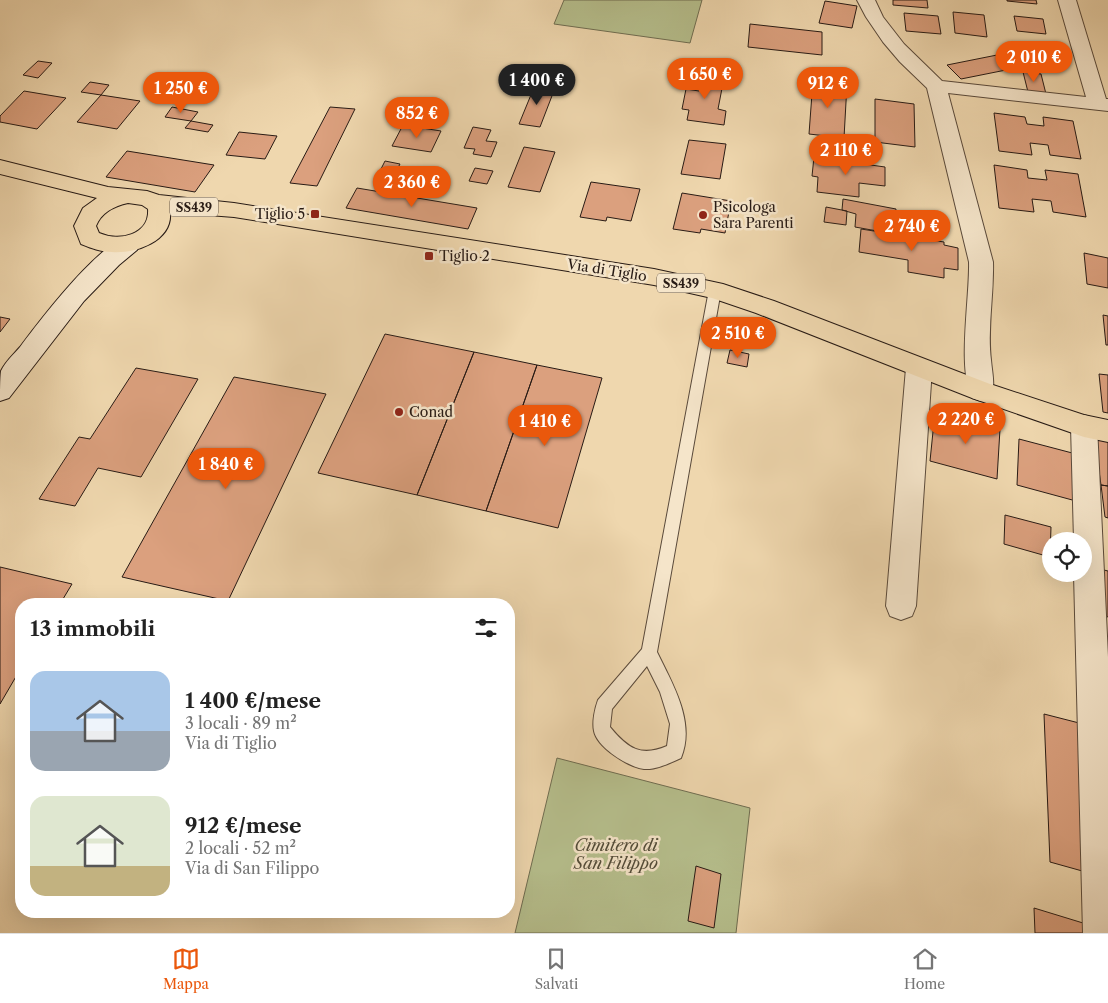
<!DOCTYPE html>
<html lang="it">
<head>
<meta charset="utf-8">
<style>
  :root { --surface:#fff; --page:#f6f6f6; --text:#222; --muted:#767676; --line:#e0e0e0; --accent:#ea580c }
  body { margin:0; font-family:"Libre Caslon Text",serif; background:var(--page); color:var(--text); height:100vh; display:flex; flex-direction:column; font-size:19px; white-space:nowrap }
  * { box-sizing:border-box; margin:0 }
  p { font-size:16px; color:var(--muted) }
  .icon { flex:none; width:28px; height:28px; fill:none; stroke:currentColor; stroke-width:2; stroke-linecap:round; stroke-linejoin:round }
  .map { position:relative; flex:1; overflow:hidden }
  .side { position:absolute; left:15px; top:598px; width:500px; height:320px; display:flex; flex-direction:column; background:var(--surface); border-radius:20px; box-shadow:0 5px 20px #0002 }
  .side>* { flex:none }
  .fabs { position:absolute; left:1042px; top:532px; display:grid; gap:10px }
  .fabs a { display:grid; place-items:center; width:50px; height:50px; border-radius:50%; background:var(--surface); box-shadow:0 5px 20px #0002; font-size:25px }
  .price { position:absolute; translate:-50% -42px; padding:0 11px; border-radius:18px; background:var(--accent); color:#fff; font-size:16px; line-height:32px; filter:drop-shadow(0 1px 2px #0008) }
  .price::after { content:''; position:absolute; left:50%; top:30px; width:15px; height:11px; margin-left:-8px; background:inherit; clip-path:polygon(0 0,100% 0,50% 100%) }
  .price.selected { background:#222; color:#fff }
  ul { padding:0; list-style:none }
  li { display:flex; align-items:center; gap:15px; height:125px; padding:0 15px }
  li span { display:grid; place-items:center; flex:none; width:140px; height:100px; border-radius:15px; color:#555 }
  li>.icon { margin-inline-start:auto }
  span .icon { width:60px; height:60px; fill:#fffc; stroke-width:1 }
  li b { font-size:21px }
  h2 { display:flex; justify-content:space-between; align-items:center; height:60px; padding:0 15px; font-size:21px }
  .tab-bar { display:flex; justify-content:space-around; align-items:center; height:70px; border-top:1px solid var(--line); background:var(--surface); font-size:14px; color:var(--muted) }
  .tab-bar a { display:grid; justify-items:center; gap:2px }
  .tab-bar .selected { color:var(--accent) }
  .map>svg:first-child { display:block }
</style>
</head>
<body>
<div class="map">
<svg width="1108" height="933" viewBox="0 0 1108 933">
  <rect width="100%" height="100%" fill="#efd7ae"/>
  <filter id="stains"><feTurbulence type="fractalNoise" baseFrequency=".004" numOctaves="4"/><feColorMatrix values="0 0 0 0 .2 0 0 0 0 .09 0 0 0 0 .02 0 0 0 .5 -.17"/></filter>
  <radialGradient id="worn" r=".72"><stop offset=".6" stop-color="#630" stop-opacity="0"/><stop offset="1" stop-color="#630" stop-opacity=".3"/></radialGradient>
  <!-- green -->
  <path fill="#b6bf8d" stroke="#6f6d51" d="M564,0H702L690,43L554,24Z
    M557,758L750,808L736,933H515Z"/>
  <!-- building -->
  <path fill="#dba07e" stroke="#281b15" d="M893,0H927L928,8L893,5Z
    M1007,0H1036L1037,4L1007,1Z
    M825,1L857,6L852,28L819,23Z
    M953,12L984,15L987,37L955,33Z
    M904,13L938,16L941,34L906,31Z
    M1014,16L1043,19L1046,34L1017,31Z
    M750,24L822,32V55L748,47Z
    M1007,53L1021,67L961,79L947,65Z
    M38,61L52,63L38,78L23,75Z
    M1023,72L1041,74L1046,94L1028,92Z
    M690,74L724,78L718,109L726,111L724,125L687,120L689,110L682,109L686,89L699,91L700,87L689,86Z
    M813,80L847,84L844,138L809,134Z
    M90,82L109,85L101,95L81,92Z
    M535,85L555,88L540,127L519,124Z
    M24,91L66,98L37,129L0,122V116Z
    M101,95L140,101L117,129L77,122Z
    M875,99L914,104L915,147L875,142Z
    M172,107L198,112L191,121L165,117Z
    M330,107L355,109L317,186L290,183Z
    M994,113L1025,117L1027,124L1044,126L1043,117L1073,121L1081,159L1050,155L1048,145L1030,143L1032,155L999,151Z
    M191,121L213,125L208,132L185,128Z
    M403,125L441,131L431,152L392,146Z
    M473,127L491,130L486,141L497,142L491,157L473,154L475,149L464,148Z
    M239,132L277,136L265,159L226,155Z
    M689,140L726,144L720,179L681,174Z
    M524,147L555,152L540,192L508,187Z
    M127,151L214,165L195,192L106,177Z
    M814,157L885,167V186L859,183V197L817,192L818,177L812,176Z
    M385,161L400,164L393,177L378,175Z
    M994,165L1027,170L1028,178L1047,180L1045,170L1078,174L1086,217L1053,212L1051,201L1032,199L1034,212L999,208Z
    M475,168L493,171L487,184L469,181Z
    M591,182L640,189L631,221L607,217L606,221L580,217Z
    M357,188L477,208L468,229L346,208Z
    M682,193L731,201L725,233L701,229L700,233L673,229Z
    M843,199L896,209L894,234L855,227L856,214L842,210Z
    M826,207L847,211L846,225L824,222Z
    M861,229L944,242V245L958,248V270L944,268V278L908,272V260L859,252Z
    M1084,253L1108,258V288L1087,284Z
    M1103,315L1108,316V345H1106Z
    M0,317L10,319L0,332Z
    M385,334L474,352L417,495L318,473Z
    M730,350L749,354L747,367L727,363Z
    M474,352L537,365L486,511L417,495Z
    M537,365L602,378L558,528L486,511Z
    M136,368L198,379L141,477L98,468L75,506L39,499L79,437L90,439Z
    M1099,374L1108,375V413L1103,412Z
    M234,377L326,394L228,601L122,577Z
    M935,412L1000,429L997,479L930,461Z
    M1094,437L1108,439V486L1101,485Z
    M1019,439L1076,454V501L1017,485Z
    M1101,485L1108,486V518L1105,517Z
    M1005,515L1051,527L1050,557L1004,544Z
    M0,567L72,584L60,604H21V668L0,704Z
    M1104,570L1108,571V617L1105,616Z
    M1044,714L1083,724L1093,874L1050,862Z
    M696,866L721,874L714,928L688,921Z
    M1034,908L1083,923V933H1035Z"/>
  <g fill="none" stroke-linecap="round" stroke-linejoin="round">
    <!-- service casing -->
    <g stroke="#5a4a3b" stroke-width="2">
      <path id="service" d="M715,286L721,290L657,652C672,683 696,722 681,758C670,763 656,770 644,769C628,767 597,747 594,731C592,722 595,708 598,700L642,649L709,290ZM647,666L660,692L670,724L667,746C641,757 628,749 610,727L612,709Z"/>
    </g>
    <!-- minor casing -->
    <g stroke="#5a4a3b" stroke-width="2">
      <path id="minor" d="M857,0H875L883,17L904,44L942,81L1086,97L1058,0H1076L1106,99H1108V111L948,93L993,262C994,295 987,328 991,360C992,373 996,387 990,398L981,401L972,398C957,369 970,297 969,262L927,88L900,62L883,42L866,17Z
        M919,358L928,361L932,368L916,606L912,616L901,620L890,616L886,606L906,368L910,361Z
        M1084,415L1093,418L1097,426L1108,657V933H1083L1074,574H1084V541H1074L1071,426L1075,418Z"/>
    </g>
    <!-- secondary casing -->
    <g stroke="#281b15" stroke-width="2">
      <path id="secondary" d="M129,236L137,238L140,244L137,250L119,265L84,301L9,398L0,401C0,393 0,378 1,371C5,362 14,354 20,347C41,319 97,245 129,236Z"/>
    </g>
    <!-- primary casing -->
    <g stroke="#281b15" stroke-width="2">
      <path id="primary" d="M0,160L108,187L147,191L159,195L234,203L654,269L723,284L774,301L990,384L1084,415L1108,420V442L1084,437L972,398L756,313L712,298L654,285L234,217L170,212C173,241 135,254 112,252C101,252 91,248 81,244L74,226L83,208L97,198L0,174ZM128,203L142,205L148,209C150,235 119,242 99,233L96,226C101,213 114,206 128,203Z"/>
    </g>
    <!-- service -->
    <use href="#service" fill="#f5e5ca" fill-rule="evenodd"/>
    <!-- minor -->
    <use href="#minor" fill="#f5e5ca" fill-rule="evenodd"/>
    <!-- secondary -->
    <use href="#secondary" fill="#f5e5ca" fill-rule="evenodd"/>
    <!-- primary -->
    <use href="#primary" fill="#efd7ae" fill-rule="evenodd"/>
  </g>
  <!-- markers -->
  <g fill="#8f2418" stroke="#f5e5ca" stroke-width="2">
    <rect x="310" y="209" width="10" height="10" rx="2.5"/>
    <circle cx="703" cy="215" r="5"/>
    <rect x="424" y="251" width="10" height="10" rx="2.5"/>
    <circle cx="399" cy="412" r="5"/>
  </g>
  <g text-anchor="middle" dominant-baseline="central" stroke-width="5" stroke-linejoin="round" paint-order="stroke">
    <!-- shield labels -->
    <g fill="#f5e5ca" stroke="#66584b" stroke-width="1">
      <rect x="170" y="197.5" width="48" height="19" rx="4"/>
      <rect x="657" y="273.5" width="48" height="19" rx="4"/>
    </g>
    <g font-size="12" font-weight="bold" fill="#281b15">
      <text x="194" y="207">SS439</text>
      <text x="681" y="283">SS439</text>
    </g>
    <!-- poi labels -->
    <g font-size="14" fill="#281b15" stroke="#f5e5ca" text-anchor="start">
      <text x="713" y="207">Psicologa<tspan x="713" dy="16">Sara Parenti</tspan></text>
      <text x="305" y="214" text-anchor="end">Tiglio 5</text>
      <text x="439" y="256">Tiglio 2</text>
      <text x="409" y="412">Conad</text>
    </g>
    <!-- street labels -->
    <g font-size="14" fill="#281b15" stroke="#f5e5ca">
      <text transform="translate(607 270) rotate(9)">Via di Tiglio</text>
    </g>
    <!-- near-park labels -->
    <g font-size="16" font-style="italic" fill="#534c39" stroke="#f5e5ca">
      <text x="616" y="845">Cimitero di<tspan x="616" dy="18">San Filippo</tspan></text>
    </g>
  </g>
  <rect width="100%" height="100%" filter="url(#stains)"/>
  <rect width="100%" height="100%" fill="url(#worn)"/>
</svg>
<div class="fabs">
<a><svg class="icon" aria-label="locate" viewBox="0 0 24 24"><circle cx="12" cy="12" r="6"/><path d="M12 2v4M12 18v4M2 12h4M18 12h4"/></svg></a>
</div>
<b class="price" style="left:1034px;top:83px">2 010 €</b>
<b class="price" style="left:705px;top:100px">1 650 €</b>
<b class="price selected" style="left:537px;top:106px">1 400 €</b>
<b class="price" style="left:828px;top:109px">912 €</b>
<b class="price" style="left:181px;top:114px">1 250 €</b>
<b class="price" style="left:417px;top:139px">852 €</b>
<b class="price" style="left:846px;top:176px">2 110 €</b>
<b class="price" style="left:412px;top:208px">2 360 €</b>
<b class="price" style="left:912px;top:252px">2 740 €</b>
<b class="price" style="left:738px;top:359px">2 510 €</b>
<b class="price" style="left:966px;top:445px">2 220 €</b>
<b class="price" style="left:545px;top:447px">1 410 €</b>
<b class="price" style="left:226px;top:490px">1 840 €</b>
<section class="side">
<h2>13 immobili<svg class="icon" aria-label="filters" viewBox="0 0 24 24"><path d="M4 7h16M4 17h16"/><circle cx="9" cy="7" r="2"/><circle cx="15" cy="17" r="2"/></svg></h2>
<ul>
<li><span style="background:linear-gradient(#a9c7e8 60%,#9aa5b1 0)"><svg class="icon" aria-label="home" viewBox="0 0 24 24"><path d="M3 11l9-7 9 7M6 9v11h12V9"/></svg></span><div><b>1 400 €/mese</b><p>3 locali · 89 m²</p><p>Via di Tiglio</p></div></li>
<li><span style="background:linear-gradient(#dfe7d0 70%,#c2b280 0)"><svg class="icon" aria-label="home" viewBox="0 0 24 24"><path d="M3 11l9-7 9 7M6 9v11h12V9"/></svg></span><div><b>912 €/mese</b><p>2 locali · 52 m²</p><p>Via di San Filippo</p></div></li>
</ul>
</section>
</div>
<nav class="tab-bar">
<a class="selected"><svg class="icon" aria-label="map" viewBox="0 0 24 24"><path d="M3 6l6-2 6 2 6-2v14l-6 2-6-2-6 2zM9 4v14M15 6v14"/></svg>Mappa</a>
<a><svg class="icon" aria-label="saved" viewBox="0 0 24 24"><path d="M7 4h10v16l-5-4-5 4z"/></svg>Salvati</a>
<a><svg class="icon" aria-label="home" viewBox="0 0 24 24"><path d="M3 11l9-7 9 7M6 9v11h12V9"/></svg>Home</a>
</nav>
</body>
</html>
